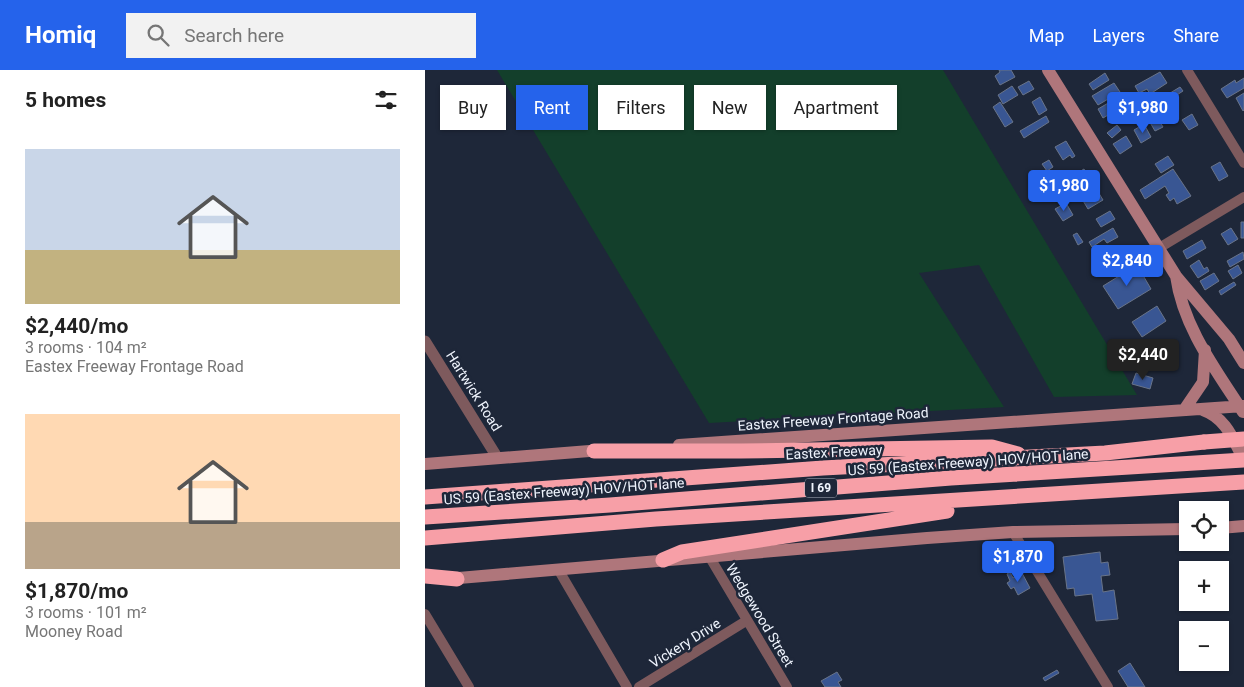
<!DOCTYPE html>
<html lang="en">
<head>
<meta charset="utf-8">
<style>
  :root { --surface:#fff; --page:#f2f2f2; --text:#222; --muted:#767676; --accent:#2563eb }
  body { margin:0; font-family:Roboto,sans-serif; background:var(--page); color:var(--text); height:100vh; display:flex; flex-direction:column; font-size:19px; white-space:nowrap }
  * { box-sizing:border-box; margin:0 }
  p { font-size:16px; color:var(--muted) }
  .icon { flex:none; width:28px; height:28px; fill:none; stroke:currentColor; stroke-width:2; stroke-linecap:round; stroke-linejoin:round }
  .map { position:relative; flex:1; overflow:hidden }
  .side { display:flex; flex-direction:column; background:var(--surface); width:425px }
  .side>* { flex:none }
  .banner { position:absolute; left:15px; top:15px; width:475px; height:45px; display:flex; gap:10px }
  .controls { position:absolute; left:754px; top:431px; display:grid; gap:10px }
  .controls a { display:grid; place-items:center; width:50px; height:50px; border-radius:0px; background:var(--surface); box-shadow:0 1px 4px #0004; font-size:25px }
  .price { position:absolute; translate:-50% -42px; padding:0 11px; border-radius:5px; background:var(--accent); color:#fff; font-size:16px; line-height:32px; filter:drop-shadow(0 1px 2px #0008) }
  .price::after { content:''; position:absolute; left:50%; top:30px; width:15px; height:11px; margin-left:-8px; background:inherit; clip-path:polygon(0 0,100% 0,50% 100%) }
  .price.on { background:#222; color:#fff }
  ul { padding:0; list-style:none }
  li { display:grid; align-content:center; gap:10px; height:265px; padding:0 25px }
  li span { display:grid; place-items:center; height:155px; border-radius:0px; color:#555 }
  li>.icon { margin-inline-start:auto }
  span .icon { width:90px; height:90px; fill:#fffc; stroke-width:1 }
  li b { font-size:21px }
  h2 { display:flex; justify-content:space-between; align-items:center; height:60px; padding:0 25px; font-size:21px }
  .chip { padding:0 18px; border-radius:0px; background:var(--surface); box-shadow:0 1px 4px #0004; font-size:18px; line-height:45px }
  .chip.on { background:var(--accent); color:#fff }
  header { display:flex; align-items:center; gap:30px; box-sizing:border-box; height:70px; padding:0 25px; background:var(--accent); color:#fff }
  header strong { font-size:24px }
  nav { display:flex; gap:28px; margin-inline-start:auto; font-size:18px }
  .search { width:350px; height:45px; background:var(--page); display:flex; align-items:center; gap:12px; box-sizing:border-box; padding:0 18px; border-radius:0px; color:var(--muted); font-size:19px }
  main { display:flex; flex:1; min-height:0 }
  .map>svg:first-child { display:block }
</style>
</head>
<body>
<header>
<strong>Homiq</strong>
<div class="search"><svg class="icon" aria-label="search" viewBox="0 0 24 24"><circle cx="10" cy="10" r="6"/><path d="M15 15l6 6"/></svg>Search here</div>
<nav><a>Map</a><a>Layers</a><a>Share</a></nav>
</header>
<main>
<section class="side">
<h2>5 homes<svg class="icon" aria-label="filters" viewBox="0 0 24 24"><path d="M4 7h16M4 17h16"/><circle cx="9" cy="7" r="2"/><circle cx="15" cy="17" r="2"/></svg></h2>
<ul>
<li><span style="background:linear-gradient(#c9d6e8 65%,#c2b280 0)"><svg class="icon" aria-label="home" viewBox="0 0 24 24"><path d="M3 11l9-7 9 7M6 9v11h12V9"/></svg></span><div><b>$2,440/mo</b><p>3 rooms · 104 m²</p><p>Eastex Freeway Frontage Road</p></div></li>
<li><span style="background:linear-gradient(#ffd9b3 70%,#b9a48a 0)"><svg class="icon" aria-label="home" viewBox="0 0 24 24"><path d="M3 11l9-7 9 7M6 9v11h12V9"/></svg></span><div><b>$1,870/mo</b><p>3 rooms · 101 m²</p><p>Mooney Road</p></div></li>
</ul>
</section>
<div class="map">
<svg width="819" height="617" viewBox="0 0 819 617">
  <rect width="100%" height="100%" fill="#1e2739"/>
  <!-- green -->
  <path fill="#133f2b" d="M72,0H518L712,325L629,327L554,195L494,203L579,337L284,353Z"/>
  <!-- building -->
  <path fill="#395693" stroke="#697489" d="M574,0H586L590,7L575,15L570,6L575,2Z
    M735,2L742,13L725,24L722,19L714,23L710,16Z
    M680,3L684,10L668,20L664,14Z
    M819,8V18L802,28L796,19L810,10L811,13Z
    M604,11L609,19L598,25L593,17Z
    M689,13L695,22L673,35L667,26Z
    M587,16L593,25L578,34L573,25Z
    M755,17L758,21L735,36L732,31Z
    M721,22L724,27L714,33L711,28Z
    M819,23V40L818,41L811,28Z
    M615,27L622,40L614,45L607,32Z
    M726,29L731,39L721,45L715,35Z
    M575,32L588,52L580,57L568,37Z
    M685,32L690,41L678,48L673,39Z
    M767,44L773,55L764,60L757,50Z
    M731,45L738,57L730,61L723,49Z
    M621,46L624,52L599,68L595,61Z
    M719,54L726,67L716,73L709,60Z
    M692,55L696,60L687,68L682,63Z
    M701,66L707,76L695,84L688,74Z
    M641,71L650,86L647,88L645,85L638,90L630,77Z
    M743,86L749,95L736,103L730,94Z
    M624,90L628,97L622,101L617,94Z
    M795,92L803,106L794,111L786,97Z
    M659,99L664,108L655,114L649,105Z
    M748,99L766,126L752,134L749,128L745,131L741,125L744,123L740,116L720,129L715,120Z
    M672,120L678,130L663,139L657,129Z
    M641,133L648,145L638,151L630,139Z
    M685,141L690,149L676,157L671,149Z
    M816,152H819V168H816Z
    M688,158L693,167L682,173L679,169L667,177L664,172Z
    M806,158L813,169L803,175L796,164Z
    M652,163L658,172L653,175L648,165Z
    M777,170L781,178L762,189L758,181Z
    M690,180L693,186L703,180L709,190L697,197L692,189L682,196L677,188Z
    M818,182L819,189L805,197L802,191Z
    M774,190L779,199L782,197L784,201L773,208L765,196Z
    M712,195L726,219L693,239L678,216Z
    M813,195L817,203L808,209L803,201Z
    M789,203L794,211L780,220L775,211Z
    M809,212L811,215L796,225L794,221Z
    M732,236L741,251L717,267L707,252Z
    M711,303L728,308L725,319L707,314Z
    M675,482L676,493L683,492L685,505L676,506L678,522L689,520L693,549L671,551L667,524L650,526L649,518L642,519L638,487Z
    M585,502L588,508L597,503L605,518L593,525L589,517L586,519L582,513L585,511L582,504Z
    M705,593L720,617H703L693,601Z
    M632,600L634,603L620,611L618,608Z
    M412,602L417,610L413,612L416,617H400L396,611Z"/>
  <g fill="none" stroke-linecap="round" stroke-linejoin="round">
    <!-- minor -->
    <path stroke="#7e5a5d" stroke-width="10" d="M762,0L819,93
      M734,178L819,127
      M588,462L683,617
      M284,486L362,617
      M133,499L202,617
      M0,544L44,617
      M214,617L321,551"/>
    <!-- tertiary -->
    <path stroke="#7e5a5d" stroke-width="11" d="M0,271L72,387"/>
    <!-- secondary -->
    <path stroke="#af767b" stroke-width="12" d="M623,0L751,206L804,269L819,293
      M751,206C758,257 791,300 818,342
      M759,340L778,312L780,280
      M778,340C801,348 808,369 819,390
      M254,375L819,336
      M0,394L177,380
      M795,458L819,456
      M22,509L502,468L588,462L762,459"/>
    <!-- motorway -->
    <path stroke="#f79fa7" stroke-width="15" d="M169,381H316L567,377L593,384
      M0,427L398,398L680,383L779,372
      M0,447L185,435L526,408L819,390
      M0,468L231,449L819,412
      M238,490L257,482L522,441
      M0,506L32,509"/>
    <!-- motorway-bridge -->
    <path stroke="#f79fa7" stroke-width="15" d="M779,372L819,369"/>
  </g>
  <g text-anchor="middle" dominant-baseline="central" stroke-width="5" stroke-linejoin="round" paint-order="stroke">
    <!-- shield labels -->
    <rect fill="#1e2739" stroke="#b0b6c2" stroke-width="1" x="380" y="408.5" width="32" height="19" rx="4"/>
    <g font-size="12" font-weight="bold" fill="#eff4fd">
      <text x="396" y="418">I 69</text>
    </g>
    <!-- street labels -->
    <g font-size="14" fill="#eff4fd" stroke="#1e2739">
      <text transform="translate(49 321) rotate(58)">Hartwick Road</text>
      <text transform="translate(408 349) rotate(-4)">Eastex Freeway Frontage Road</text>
      <text transform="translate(409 382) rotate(-3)">Eastex Freeway</text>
      <text transform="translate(543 392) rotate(-4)">US 59 (Eastex Freeway) HOV/HOT lane</text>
      <text transform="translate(139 421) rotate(-4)">US 59 (Eastex Freeway) HOV/HOT lane</text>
      <text transform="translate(335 545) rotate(59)">Wedgewood Street</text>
      <text transform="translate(260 573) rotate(-32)">Vickery Drive</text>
    </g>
  </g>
</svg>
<div class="controls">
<a><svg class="icon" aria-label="locate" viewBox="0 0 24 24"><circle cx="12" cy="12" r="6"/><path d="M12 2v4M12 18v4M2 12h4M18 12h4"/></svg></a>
<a>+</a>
<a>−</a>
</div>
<b class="price" style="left:718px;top:64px">$1,980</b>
<b class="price" style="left:639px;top:142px">$1,980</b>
<b class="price" style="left:702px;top:217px">$2,840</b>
<b class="price on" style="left:718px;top:311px">$2,440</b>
<b class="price" style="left:593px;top:513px">$1,870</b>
<div class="banner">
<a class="chip">Buy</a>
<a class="chip on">Rent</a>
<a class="chip">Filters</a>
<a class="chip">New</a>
<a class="chip">Apartment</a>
</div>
</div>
</main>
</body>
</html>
